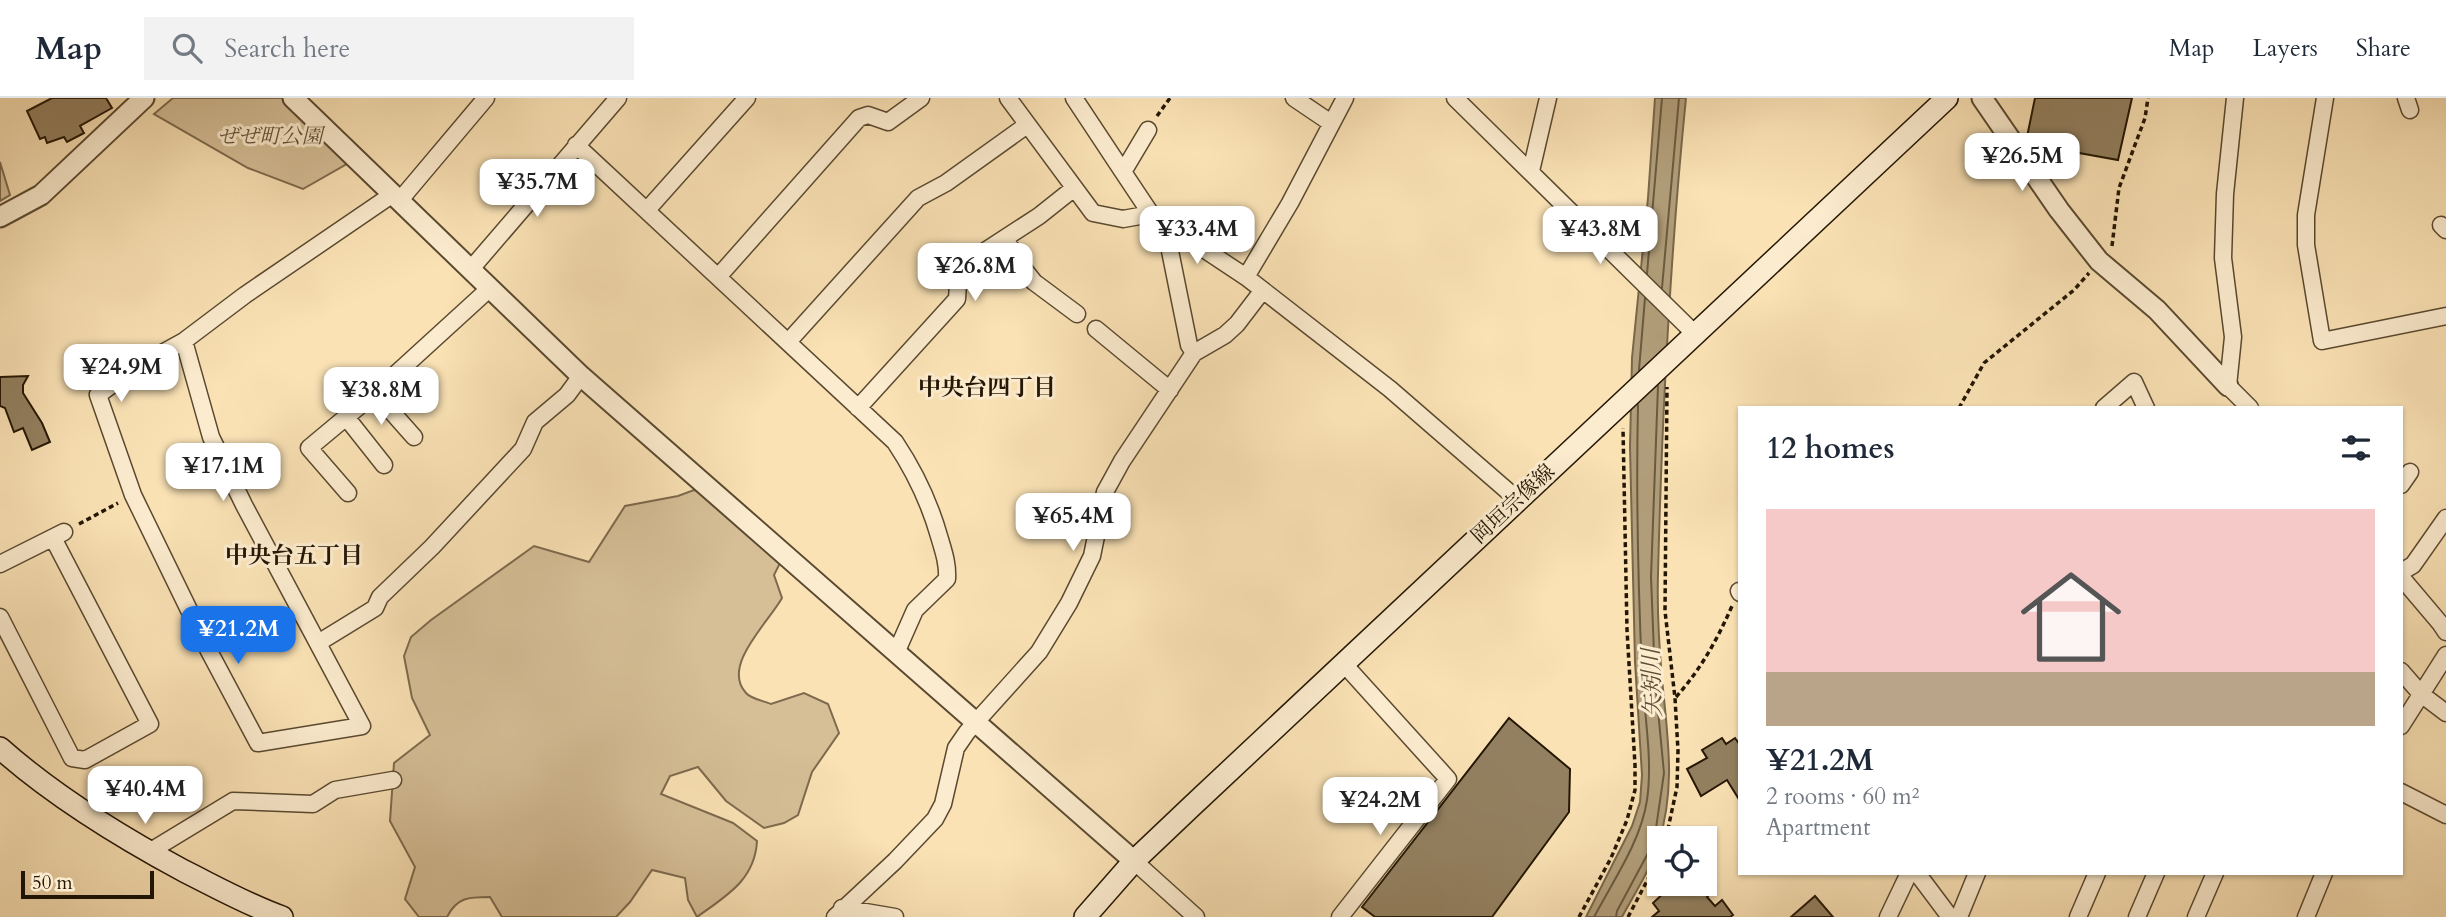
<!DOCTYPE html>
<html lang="en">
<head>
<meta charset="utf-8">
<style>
  :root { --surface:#fff; --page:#f2f2f3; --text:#1f2937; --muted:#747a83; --line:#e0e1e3; --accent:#1a73e8 }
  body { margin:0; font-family:Cardo,"Noto Serif JP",serif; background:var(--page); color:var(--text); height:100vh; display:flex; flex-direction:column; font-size:26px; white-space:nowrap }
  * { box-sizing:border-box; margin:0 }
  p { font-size:23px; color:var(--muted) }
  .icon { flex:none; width:38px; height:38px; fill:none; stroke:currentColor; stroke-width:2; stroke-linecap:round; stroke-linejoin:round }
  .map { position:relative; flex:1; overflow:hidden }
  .sheet { position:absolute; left:1738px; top:308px; width:665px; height:469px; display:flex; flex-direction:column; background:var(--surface); border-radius:0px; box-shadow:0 2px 5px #0004 }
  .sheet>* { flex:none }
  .buttons { position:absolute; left:1647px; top:728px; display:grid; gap:14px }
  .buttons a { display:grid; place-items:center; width:70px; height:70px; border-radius:0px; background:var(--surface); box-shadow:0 2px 5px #0004; font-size:35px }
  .scale { position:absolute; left:21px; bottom:18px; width:133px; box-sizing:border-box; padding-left:7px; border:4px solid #241604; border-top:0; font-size:19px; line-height:24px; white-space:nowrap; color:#241604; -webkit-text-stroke:5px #fceccf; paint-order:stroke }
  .price { position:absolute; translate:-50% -60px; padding:0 16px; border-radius:14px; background:#fff; color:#222; font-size:23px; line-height:46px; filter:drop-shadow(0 2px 4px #0008) }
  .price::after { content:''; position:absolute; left:50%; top:42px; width:21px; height:16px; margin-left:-10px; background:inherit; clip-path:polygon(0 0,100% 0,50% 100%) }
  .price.selected { background:var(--accent); color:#fff }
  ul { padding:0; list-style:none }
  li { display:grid; align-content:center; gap:14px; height:371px; padding:0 28px }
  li+li { border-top:2px solid var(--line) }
  li span { display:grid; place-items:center; height:217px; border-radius:0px; color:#555 }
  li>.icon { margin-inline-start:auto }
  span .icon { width:126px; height:126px; fill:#fffc; stroke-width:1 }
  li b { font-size:30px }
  h2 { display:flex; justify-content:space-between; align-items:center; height:84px; padding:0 28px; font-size:30px }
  header { display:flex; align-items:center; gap:42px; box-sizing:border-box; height:98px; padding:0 35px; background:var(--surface); border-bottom:2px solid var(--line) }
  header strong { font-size:33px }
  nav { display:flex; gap:38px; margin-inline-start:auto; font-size:24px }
  .search { width:490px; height:63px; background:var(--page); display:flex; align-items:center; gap:18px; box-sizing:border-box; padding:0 24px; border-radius:0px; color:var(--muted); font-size:26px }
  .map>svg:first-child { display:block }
</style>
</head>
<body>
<header>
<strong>Map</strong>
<div class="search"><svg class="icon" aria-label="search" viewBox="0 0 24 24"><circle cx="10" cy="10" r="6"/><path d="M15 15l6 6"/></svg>Search here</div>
<nav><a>Map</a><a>Layers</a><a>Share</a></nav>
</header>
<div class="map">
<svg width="2446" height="819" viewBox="0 0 2446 819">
  <rect width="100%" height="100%" fill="#fae2b5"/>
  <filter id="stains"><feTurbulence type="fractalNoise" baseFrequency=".00286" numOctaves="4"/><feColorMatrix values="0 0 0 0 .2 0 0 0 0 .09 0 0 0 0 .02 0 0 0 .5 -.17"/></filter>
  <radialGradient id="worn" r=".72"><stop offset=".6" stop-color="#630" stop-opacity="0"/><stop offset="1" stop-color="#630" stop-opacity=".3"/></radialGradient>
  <!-- green -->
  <path fill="#d6bf97" stroke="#7d6a4e" stroke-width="2" d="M173,0H285L352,63L303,91L248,70L154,16Z
    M0,64L10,97L0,103Z
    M694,392L713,396L782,461L774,477L782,500C768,525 721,568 746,595C751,601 764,603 771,606L804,595L828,606L839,635L812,674L798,717L784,725L764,730L726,703L698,669L670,678L661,696L733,725L757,743C755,782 726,798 697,819L688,802L685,780L652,772L630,804L616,819H502L490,799C469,799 457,799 447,819H419L405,801L415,769L390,723L394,665L430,637L412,600L404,558L411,539L431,522L534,448L589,464L625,408L678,398Z"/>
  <!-- water -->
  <path fill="#b19d79" stroke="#79674a" stroke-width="2" d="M1655,0H1686C1670,158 1662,317 1658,476C1657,511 1659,547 1662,581C1668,643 1676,689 1658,748C1650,773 1634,796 1622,819H1586L1632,728L1640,704L1642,677L1635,564L1630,349L1632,260L1648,100Z"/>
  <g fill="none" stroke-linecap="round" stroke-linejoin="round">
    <!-- shore -->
    <path stroke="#6a5a3e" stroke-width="2" d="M1647,176L1662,0
      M1662,190L1679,0
      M1639,272L1645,200
      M1594,819C1613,783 1641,743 1647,702C1653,661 1644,616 1642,574C1638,485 1636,396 1638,307
      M1616,819L1617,813L1654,744L1664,675L1655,581L1651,479L1658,288"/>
  </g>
  <!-- building -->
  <path fill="#938060" stroke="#241604" stroke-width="2" d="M52,0H106L112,10L80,28L84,35L67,44L64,39L47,45L45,39L40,41L27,13Z
    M2035,0H2132L2118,62L2035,47L2027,39Z
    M28,278L23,287V295L42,325L50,344L32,352L23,330L14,334L5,310L0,308V279Z
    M1509,620L1570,671L1569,714L1492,819H1375L1362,809Z
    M1722,640L1726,646L1735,640L1740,647V703L1727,682L1701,698L1687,671L1707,660L1702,652Z
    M1665,786H1701L1710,796L1707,799L1715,808L1722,802L1733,817L1730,819H1652L1659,813L1653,805L1669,790Z
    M1815,798L1833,819H1791Z"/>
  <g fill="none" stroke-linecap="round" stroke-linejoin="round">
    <!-- minor casing -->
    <g stroke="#5a4930" stroke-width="19">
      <path id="minor" d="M1008,0L1093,115L1123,121L1151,116
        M1074,0L1123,74
        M1294,0L1331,25
        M1455,0L1695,236
        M2235,0L2225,96L2223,160L2233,239L2228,288L2250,310
        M2325,0L2306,117V147L2322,243L2446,218
        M2406,0L2410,12
        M1148,32L1123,74L1151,116L1246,179L1390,291L1518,402
        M576,47L895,344C915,374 929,403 939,438C943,452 948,465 947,481L915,512L896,555
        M1531,73L1548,0
        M400,102L486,0
        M647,112L747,0
        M1169,126L1167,138L1189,247L1194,255
        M2441,127L2446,132
        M1005,140L1019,165L1034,184L1077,216
        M470,172L618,0
        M718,179L859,20L868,17L888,24L921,0
        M1246,179L1290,105L1345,0
        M1096,231L1170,292
        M184,243L211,339L244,407L362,628L258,645L209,553L133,397L98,297L133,271L184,243L245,197L393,96
        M788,244L918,100L946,85L1027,27
        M375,295L414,339
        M858,310L957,201L959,170L1039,118L1073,91
        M2104,310L2134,284L2146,310
        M346,319L384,367
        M2401,387L2410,374
        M348,395L309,350L375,295L489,191
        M0,466L64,434
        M2401,474L2413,467L2446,420
        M2401,479L2440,525L2446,534
        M1739,493L1740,495
        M0,519L72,660L85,662L150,626L53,440
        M318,545L375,510L380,499L432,449L523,351L535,324L567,297L581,278
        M2401,573L2421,596L2446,615
        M2401,628L2446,557
        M2401,694L2446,717
        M149,754L233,703L313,706L335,692L393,682
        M1134,763L1196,819
        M1917,775L1950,819
        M842,810L895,819
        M835,819L895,763L935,721L943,706L956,650L967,634L1039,554L1069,505L1092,458L1105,394L1122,363L1194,255L1225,237L1237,226L1263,192
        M1340,819L1448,681L1344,566
        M1888,819L1909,775
        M1959,819L1977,775
        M2078,819L2097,775
        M2137,819L2156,775
        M2196,819L2215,775
        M2306,819L2324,775"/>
    </g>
    <!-- tertiary casing -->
    <g stroke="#5a4930" stroke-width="23">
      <path id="tertiary" d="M293,0L581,278L1134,763
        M1982,0L2059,112L2099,163L2157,212L2228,288
        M0,119L41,97L144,0"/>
    </g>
    <!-- secondary casing -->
    <g stroke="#241604" stroke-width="24">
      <path id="secondary" d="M0,650C55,699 119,738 184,773C216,789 248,807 282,819
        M1085,819L1134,763L1193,707L1947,0"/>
    </g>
    <!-- path -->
    <path stroke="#241604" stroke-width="3.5" stroke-dasharray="5 3.5" stroke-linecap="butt" d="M1157,18L1170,0
      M2112,148L2119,90L2145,20L2148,0
      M1959,310L1984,265L2074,192L2089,175
      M79,426L118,405
      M1676,599C1701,571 1717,542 1732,508
      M1666,740L1677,689L1678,653L1675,600L1665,513L1667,289
      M1579,819L1611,760L1627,722L1635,692V667L1627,532L1623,330
      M1628,819L1659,760"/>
    <!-- minor -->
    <use href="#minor" stroke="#fceccf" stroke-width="16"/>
    <!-- tertiary -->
    <use href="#tertiary" stroke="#fceccf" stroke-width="19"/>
    <!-- secondary -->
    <use href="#secondary" stroke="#fceccf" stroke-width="21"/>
  </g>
  <g text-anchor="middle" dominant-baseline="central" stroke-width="6" stroke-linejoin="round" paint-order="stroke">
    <!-- park labels -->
    <g font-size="21" font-style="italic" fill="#625137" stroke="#fceccf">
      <text x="270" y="38">ぜぜ町公園</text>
    </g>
    <!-- street labels -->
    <g font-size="21" fill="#241604" stroke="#fceccf">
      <text transform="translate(1513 406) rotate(-43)">岡垣宗像線</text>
    </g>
    <!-- neighbourhood labels -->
    <g font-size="23" font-weight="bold" fill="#241604" stroke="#fceccf">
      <text x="987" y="289">中央台四丁目</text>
      <text x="294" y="457">中央台五丁目</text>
    </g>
    <!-- water labels -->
    <g font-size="23" font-style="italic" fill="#5c4c33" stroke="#fceccf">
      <text transform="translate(1652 585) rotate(-92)">矢矧川</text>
    </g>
  </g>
  <rect width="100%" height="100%" filter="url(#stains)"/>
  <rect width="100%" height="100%" fill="url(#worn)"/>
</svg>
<div class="buttons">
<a><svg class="icon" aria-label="locate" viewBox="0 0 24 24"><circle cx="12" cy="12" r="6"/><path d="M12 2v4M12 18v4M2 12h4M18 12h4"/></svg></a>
</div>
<div class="scale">50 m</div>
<b class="price" style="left:2022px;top:95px">¥26.5M</b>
<b class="price" style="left:537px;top:121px">¥35.7M</b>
<b class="price" style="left:1197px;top:168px">¥33.4M</b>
<b class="price" style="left:1600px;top:168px">¥43.8M</b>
<b class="price" style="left:975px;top:205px">¥26.8M</b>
<b class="price" style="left:121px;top:306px">¥24.9M</b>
<b class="price" style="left:381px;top:329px">¥38.8M</b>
<b class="price" style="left:223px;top:405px">¥17.1M</b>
<b class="price" style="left:1073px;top:455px">¥65.4M</b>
<b class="price selected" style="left:238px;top:568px">¥21.2M</b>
<b class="price" style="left:145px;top:728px">¥40.4M</b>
<b class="price" style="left:1380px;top:739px">¥24.2M</b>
<section class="sheet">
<h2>12 homes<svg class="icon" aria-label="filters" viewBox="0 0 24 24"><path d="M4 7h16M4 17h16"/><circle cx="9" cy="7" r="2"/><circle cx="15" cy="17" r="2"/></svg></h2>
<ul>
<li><span style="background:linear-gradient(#f6c9c9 75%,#b9a48a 0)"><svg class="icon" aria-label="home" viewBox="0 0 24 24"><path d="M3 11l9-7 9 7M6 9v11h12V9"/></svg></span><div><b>¥21.2M</b><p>2 rooms · 60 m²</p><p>Apartment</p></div></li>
</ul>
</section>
</div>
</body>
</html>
